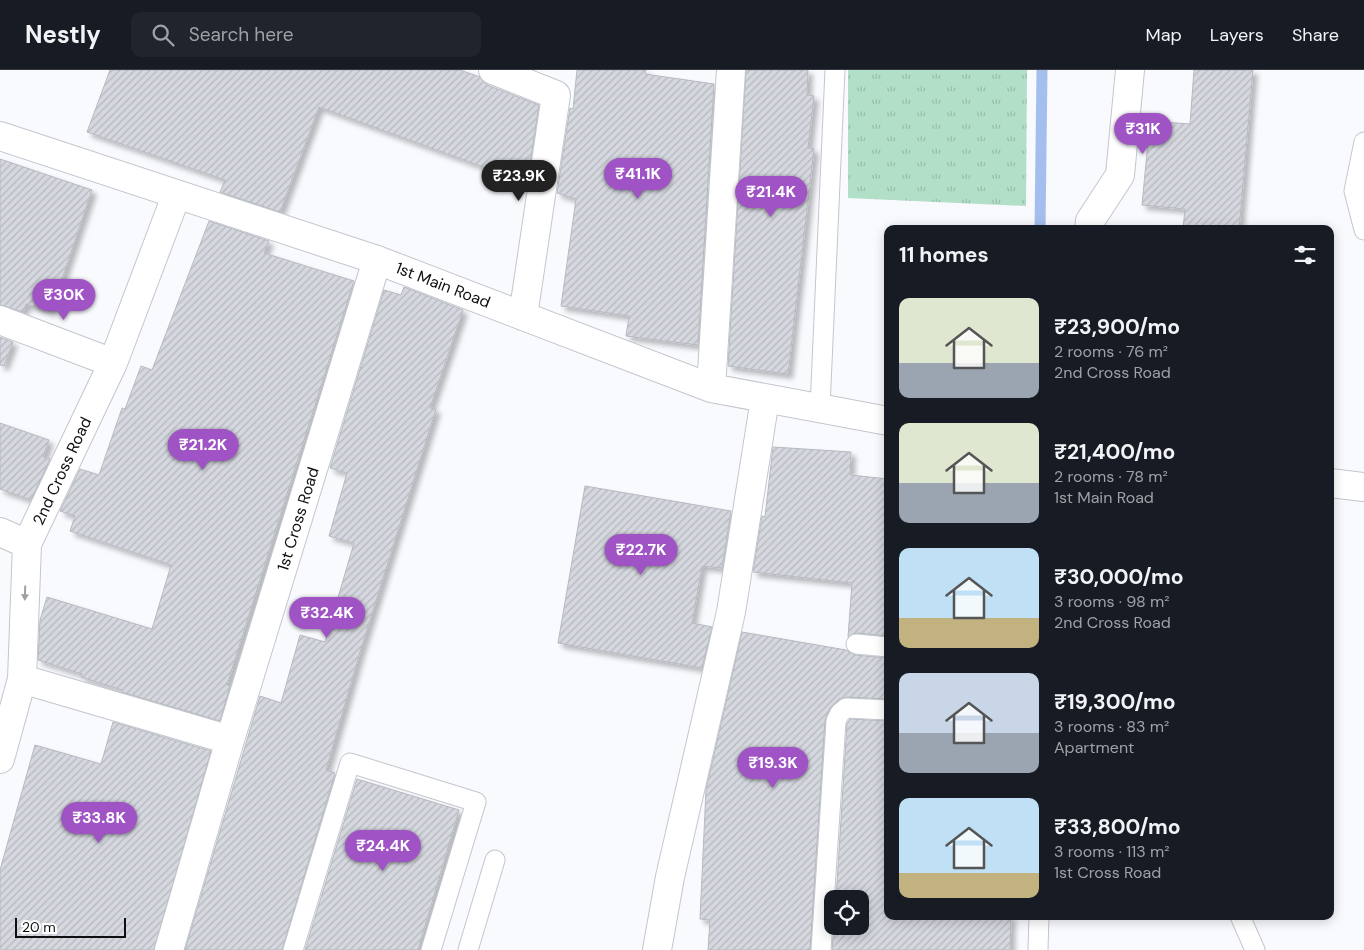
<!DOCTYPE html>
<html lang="en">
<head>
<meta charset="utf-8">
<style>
  :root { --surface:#171b24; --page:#20242c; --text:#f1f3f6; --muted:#9ea1a6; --line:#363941; --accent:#9f53c5 }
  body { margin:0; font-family:"DM Sans",sans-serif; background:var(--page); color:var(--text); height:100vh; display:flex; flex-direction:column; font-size:19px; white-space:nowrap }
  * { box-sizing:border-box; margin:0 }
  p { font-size:16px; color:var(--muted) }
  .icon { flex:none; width:28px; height:28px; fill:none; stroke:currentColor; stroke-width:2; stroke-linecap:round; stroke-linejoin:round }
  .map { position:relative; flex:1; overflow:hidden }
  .details { position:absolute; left:884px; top:155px; width:450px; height:695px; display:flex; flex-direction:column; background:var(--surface); border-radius:10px; box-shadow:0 2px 12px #0003 }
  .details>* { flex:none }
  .tools { position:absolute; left:824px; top:820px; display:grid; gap:10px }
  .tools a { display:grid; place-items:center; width:45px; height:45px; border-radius:10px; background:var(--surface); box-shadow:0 2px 12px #0003; font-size:25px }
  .scale { position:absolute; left:15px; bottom:12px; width:111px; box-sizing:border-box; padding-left:5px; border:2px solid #0e0f11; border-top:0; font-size:14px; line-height:18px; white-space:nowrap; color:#0e0f11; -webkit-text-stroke:4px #fff; paint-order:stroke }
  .price { position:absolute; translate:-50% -42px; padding:0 11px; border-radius:18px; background:var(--accent); color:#fff; font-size:16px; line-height:32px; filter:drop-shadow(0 1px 2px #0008) }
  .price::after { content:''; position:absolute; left:50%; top:30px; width:15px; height:11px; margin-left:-8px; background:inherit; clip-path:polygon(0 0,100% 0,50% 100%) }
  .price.selected { background:#222; color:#fff }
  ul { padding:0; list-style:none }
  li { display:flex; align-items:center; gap:15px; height:125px; padding:0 15px }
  li span { display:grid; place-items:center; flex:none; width:140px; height:100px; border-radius:10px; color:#555 }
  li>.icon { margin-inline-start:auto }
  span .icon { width:60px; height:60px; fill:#fffc; stroke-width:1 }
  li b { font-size:21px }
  h2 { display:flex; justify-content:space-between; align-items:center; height:60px; padding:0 15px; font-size:21px }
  header { display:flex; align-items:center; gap:30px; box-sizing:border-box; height:70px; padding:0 25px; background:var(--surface); border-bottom:1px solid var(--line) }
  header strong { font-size:24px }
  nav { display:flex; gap:28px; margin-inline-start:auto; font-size:18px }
  .search { width:350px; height:45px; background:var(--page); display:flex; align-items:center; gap:12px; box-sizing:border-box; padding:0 18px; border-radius:10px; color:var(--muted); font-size:19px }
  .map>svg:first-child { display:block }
</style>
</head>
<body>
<header>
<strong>Nestly</strong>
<div class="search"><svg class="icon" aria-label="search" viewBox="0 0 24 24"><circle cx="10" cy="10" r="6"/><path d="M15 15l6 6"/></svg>Search here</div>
<nav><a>Map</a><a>Layers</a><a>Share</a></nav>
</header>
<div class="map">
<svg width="1364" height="880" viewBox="0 0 1364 880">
  <defs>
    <pattern id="grass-tufts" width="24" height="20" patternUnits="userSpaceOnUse" patternTransform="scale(1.25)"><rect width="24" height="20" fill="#b2dfc7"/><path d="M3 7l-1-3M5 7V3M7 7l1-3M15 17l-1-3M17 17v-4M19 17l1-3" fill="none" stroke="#98beaa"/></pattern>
    <pattern id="building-hatch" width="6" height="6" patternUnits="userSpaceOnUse" patternTransform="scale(1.25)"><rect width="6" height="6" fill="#d5d8df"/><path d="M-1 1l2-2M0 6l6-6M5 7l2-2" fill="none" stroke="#b6b8be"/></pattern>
    <filter id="shadow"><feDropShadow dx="4.5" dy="4.5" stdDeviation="2.5" flood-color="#0004"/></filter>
  </defs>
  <rect width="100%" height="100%" fill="#f8fafe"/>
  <!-- grass -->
  <path fill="url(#grass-tufts)" d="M848,0H1027L1026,136L848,128Z"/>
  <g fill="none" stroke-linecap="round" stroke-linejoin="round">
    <!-- stream -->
    <path stroke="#a4bfed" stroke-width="11" d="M1040,159L1042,0"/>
  </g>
  <!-- building -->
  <path fill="url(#building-hatch)" stroke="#b6b9c0" filter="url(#shadow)" d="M110,0H460L480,7L487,15L539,35L527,113L319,37L280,142L220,122L225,110L87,62Z
    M577,0H646L645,4L714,14L698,275L626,266L629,246L561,236L576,129L557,123L570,38L573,39Z
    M746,0H808L807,25L814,26L808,78L814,79L788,304L728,296Z
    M1194,0H1253L1239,159H1183L1185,139L1142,135L1150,51L1190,54Z
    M0,89L92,120L51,242L26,234L23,242L0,235Z
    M209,151L269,171L264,183L354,211L227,615L230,616L220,651L122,622V620L81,607L82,604L38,590L40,550L47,527L152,559L171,495L70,461L75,446L60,441L80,399L99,405L122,338L125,339L141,296L152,300Z
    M404,217L463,240L430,338L436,339L360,582L326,700L335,703L282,880H185L260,626L281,633L300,565L325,572L354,473L329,466L347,403L330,398L384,220L401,225Z
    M0,267L13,272L4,296L0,295Z
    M0,353L49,370L43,387L50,389L31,430L0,419Z
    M773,377L851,382L850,405L888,409V566L857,563L848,567L852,513L753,502L762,446L765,447Z
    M585,416L731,441L722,498L702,496L692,553L712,557L702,598L558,573Z
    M742,562L846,580L855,585L888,588V629L847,627L839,629L830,638L825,650L810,880H708L710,850L700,849L706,720Z
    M850,649L888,651V846H1011L1010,880H832L834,856H860V829H836L847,654Z
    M113,652L211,681L154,880H0V800L35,675L101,694Z
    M357,709L459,740L418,880H305Z"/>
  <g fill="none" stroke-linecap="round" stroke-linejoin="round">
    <!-- lane casing -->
    <g stroke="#c3c6cd" stroke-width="21">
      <path id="lane" d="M1364,72L1354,121L1364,160
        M820,338L835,0
        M856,574L888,577
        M1240,846L1255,880
        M293,880L350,693L476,732L431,880
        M468,880L495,790
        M821,880L836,651L840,643L846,638L888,640
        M1038,880L1039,846"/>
    </g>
    <!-- street casing -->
    <g stroke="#c3c6cd" stroke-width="30">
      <path id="street" d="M493,0L556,25L523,246
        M0,66L377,190L711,318L888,351
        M1089,159L1090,151L1120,105L1130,0
        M0,250L113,293
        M711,318L731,0
        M1330,413L1364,417
        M0,462L27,474
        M22,609L230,670
        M0,689L22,609L27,474L113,293L176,126
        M169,880L230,670L377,190
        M657,880L670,807L731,542L765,329"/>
    </g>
    <!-- lane -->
    <use href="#lane" stroke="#fff" stroke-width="19"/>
    <!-- street -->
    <use href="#street" stroke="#fff" stroke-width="28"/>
  </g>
  <!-- one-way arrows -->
  <defs><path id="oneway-solid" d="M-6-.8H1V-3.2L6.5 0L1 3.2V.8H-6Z" transform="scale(1.25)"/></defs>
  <use fill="#9f9fa0" href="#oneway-solid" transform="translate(25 523) rotate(92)"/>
  <g text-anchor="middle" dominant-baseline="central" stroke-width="4" stroke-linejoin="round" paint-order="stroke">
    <!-- street labels -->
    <g font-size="16" fill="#0e0f11" stroke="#fff">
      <text transform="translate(443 215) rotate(21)">1st Main Road</text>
      <text transform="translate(62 401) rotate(-65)">2nd Cross Road</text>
      <text transform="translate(298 449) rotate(-73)">1st Cross Road</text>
    </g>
  </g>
</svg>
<div class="tools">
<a><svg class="icon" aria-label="locate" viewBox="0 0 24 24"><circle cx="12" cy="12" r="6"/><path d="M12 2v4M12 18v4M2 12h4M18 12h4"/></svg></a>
</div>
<div class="scale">20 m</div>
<b class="price" style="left:1143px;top:85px">₹31K</b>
<b class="price" style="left:638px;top:130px">₹41.1K</b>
<b class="price selected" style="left:519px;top:132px">₹23.9K</b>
<b class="price" style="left:771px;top:148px">₹21.4K</b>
<b class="price" style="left:64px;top:251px">₹30K</b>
<b class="price" style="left:203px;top:401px">₹21.2K</b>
<b class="price" style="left:641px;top:506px">₹22.7K</b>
<b class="price" style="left:327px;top:569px">₹32.4K</b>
<b class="price" style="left:773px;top:719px">₹19.3K</b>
<b class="price" style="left:99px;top:774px">₹33.8K</b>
<b class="price" style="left:383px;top:802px">₹24.4K</b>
<section class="details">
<h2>11 homes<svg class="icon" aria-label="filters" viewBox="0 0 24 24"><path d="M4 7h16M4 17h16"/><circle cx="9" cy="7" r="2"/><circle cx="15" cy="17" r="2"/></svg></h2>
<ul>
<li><span style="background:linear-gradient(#dfe7d0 65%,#9aa5b1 0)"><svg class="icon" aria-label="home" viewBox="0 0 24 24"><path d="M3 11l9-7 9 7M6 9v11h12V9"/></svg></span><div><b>₹23,900/mo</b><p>2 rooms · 76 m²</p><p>2nd Cross Road</p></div></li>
<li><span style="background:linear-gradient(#dfe7d0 60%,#9aa5b1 0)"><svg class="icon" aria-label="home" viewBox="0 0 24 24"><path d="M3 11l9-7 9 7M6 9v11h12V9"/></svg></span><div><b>₹21,400/mo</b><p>2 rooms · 78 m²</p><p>1st Main Road</p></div></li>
<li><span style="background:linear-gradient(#bfe0f5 70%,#c2b280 0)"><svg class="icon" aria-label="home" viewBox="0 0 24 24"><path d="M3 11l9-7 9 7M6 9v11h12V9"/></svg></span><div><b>₹30,000/mo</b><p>3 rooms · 98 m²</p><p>2nd Cross Road</p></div></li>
<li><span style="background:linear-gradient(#c9d6e8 60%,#9aa5b1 0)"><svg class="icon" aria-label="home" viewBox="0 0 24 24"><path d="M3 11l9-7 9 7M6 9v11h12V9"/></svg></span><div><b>₹19,300/mo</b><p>3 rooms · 83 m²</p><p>Apartment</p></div></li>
<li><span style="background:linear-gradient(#bfe0f5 75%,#c2b280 0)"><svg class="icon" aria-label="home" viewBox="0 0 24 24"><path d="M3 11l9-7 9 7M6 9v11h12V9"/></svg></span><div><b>₹33,800/mo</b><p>3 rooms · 113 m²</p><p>1st Cross Road</p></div></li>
</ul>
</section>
</div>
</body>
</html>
